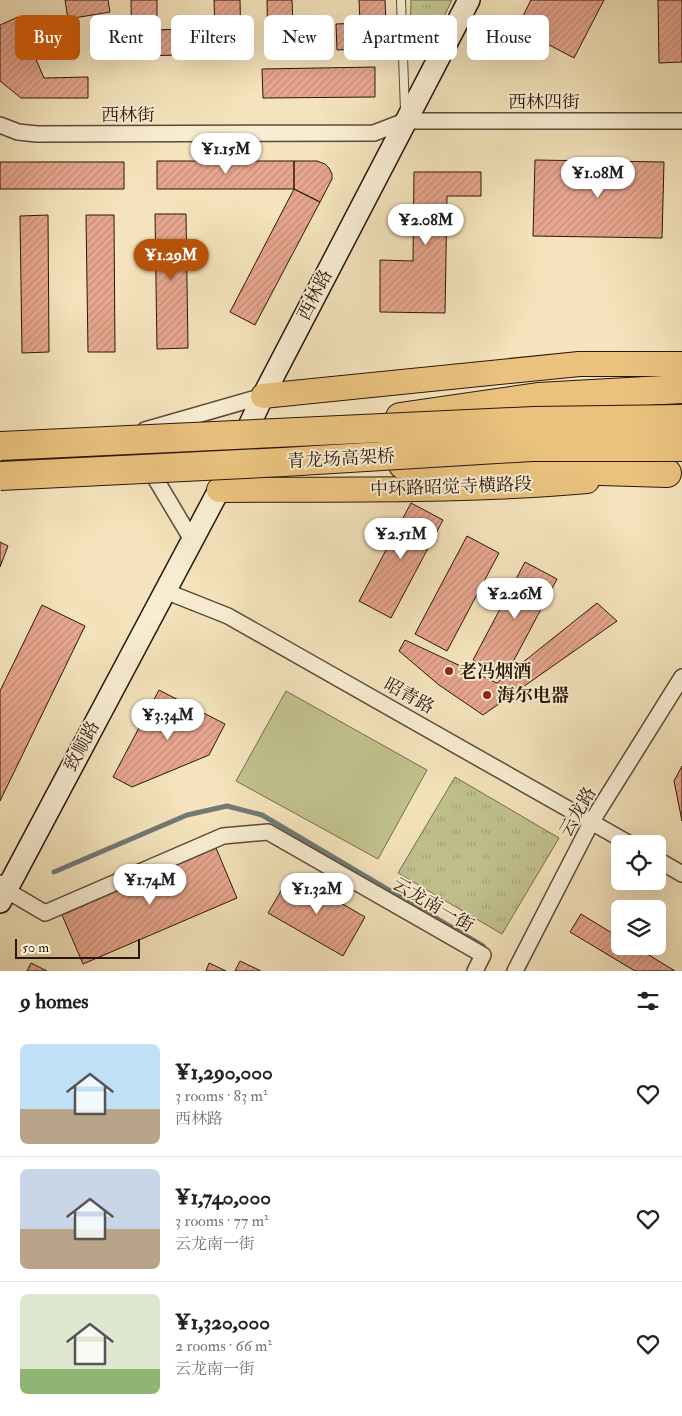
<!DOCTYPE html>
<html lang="en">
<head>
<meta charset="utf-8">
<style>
  :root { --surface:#fff; --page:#f6f6f6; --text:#222; --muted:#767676; --line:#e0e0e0; --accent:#b45309 }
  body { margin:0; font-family:"IM FELL Double Pica","Noto Serif SC",serif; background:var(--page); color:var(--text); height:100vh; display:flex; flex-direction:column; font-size:19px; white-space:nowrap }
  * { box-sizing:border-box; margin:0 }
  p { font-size:16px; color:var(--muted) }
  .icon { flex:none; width:28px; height:28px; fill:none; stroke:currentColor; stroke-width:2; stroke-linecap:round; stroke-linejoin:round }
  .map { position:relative; height:971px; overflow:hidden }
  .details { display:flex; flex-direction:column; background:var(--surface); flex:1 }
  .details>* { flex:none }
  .banner { position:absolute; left:15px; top:15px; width:652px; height:45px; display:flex; gap:10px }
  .fabs { position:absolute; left:611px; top:835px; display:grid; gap:10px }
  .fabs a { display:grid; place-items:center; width:55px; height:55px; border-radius:8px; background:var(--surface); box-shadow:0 5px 20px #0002; font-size:25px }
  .scale { position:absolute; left:15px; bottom:12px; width:125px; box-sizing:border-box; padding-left:5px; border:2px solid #2b160a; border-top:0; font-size:14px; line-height:18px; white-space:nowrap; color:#2b160a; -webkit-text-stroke:4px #f8edd3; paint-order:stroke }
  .price { position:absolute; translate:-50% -42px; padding:0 11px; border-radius:18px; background:#fff; color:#222; font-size:16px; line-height:32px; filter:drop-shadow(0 1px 2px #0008) }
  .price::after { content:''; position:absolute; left:50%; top:30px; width:15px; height:11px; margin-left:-8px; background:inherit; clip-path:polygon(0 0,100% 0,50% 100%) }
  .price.on { background:var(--accent); color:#fff }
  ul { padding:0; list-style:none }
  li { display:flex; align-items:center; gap:15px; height:125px; padding:0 20px }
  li+li { border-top:1px solid var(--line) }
  li span { display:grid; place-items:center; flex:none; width:140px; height:100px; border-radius:8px; color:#555 }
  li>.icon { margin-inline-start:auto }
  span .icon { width:60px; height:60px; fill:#fffc; stroke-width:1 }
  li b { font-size:21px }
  h2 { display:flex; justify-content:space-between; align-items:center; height:60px; padding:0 20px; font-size:21px }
  .tag { padding:0 18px; border-radius:8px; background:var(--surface); box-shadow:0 5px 20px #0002; font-size:18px; line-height:45px }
  .tag.on { background:var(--accent); color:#fff }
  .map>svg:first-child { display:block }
</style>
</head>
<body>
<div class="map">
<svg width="682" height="971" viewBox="0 0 682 971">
  <defs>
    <pattern id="park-tufts" width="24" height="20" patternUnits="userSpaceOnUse" patternTransform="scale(1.25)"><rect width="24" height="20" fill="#c1c28d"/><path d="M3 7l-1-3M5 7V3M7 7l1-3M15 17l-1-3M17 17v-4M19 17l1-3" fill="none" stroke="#a6a678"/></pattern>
    <pattern id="building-hatch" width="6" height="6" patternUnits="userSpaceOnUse" patternTransform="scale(1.25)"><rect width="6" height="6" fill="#e7a68f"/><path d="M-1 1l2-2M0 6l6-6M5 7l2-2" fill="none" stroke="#c68e7a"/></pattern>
  </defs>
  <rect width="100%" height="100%" fill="#f4e3bc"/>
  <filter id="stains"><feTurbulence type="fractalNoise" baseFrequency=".004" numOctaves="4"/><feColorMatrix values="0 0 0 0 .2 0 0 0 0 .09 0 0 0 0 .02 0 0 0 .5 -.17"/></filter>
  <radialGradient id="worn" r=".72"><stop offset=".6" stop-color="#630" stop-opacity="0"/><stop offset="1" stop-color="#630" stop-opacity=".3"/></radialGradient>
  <!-- grass -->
  <path fill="#c1c28d" stroke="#766c4c" d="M286,691L427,770L378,859L236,781Z"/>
  <!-- park -->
  <path fill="url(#park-tufts)" stroke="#766c4c" d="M411,0H452L436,33C405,43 411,21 411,0Z
    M455,777L559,838L502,934L398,873Z"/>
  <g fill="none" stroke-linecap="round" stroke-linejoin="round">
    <!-- stream -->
    <path stroke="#717a74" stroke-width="5" d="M54,872L187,815L227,806L262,815L483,946"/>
  </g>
  <!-- building -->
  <path fill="url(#building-hatch)" stroke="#2b160a" d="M65,0H108L110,12L68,19Z
    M131,0H157V30L181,29L182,55L132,56Z
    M214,0H240L241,52L192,54L191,27H215Z
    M267,0H292L293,25H317L318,51L268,52Z
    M359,0H385L387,48L337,50L336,24L360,23Z
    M531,0H604L574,58L517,28Z
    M658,0H682V62L659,63Z
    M18,17L44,78L88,77V98H21L0,81V25Z
    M375,67V97L263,98L262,69Z
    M535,160L664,162L662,238L533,236Z
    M157,161H294V189H157Z
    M294,161H317L325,164L329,168L332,174V179L320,202L294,189Z
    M0,162H124V189H0Z
    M414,172H481V196H447L445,313L380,312V260L413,261Z
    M294,189L320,202L255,325L230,312Z
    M155,214H186L188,348L157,349Z
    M48,215L49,352L22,353L20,216Z
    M86,215H114L115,352H88Z
    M411,503L443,520L391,618L359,601Z
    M467,536L499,553L447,651L415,634Z
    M0,542L8,546L0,567Z
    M525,562L557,579L505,677L473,660Z
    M597,603L617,621L483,715L439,685L399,651L405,640L497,683Z
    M42,605L85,626L0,801V691Z
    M159,690L225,724L209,755L132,787L113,777Z
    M682,766V821L674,781Z
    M216,848L237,898L83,964L62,915Z
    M291,874L365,917L343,956L268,913Z
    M581,914L620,938V946H634L675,971H635L570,932Z
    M240,961L261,971H235Z
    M31,963L47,971H27Z
    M209,963L226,971H206Z"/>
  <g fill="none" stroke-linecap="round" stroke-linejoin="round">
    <!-- lane casing -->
    <g stroke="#5d4936" stroke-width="10">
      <path id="lane" d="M401,0L405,111"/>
    </g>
    <!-- street casing -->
    <g stroke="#5d4936" stroke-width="18">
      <path id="street" d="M0,125L18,132L37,134L374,133L405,121H682
        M145,430L263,396
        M130,436L192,540
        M165,591L228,616L630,844
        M658,860L682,874
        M2,883L6,890L45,913L223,836L268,832L483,955L475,971
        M515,971L592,821L682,677"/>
    </g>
    <!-- secondary casing -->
    <g stroke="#2b160a" stroke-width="24">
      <path id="secondary" d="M0,902L219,490L263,396L469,0"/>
    </g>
    <!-- primary casing -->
    <g stroke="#2b160a" stroke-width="26">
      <path id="primary" d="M263,396L579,364H682
        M219,490C342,489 465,492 587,481"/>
    </g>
    <!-- highway casing -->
    <g stroke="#2b160a" stroke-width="30">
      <path id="highway" d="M400,417L538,397L682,389
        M403,465L667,473"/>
    </g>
    <!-- lane -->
    <use href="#lane" stroke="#f8edd3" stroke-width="8"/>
    <!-- street -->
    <use href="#street" stroke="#f8edd3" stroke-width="15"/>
    <!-- secondary -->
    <use href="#secondary" stroke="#f8edd3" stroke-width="21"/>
    <!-- primary -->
    <use href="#primary" stroke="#eac27e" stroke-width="24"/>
    <!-- highway -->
    <use href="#highway" stroke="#eac27e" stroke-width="28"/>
    <!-- highway-bridge casing -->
    <g stroke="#2b160a" stroke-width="30" stroke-linecap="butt">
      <path id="highway-bridge" d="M0,446L533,421L682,419
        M0,476L284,462L532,447H682"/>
    </g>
    <!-- highway-bridge -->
    <use href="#highway-bridge" stroke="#eac27e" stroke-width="28"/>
  </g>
  <!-- markers -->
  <g fill="#8f2418" stroke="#f8edd3" stroke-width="2">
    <circle cx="449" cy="671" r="5"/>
    <circle cx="487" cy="695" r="5"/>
  </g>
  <g text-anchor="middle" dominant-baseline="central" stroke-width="4" stroke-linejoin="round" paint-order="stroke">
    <!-- street labels -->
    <g font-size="18" fill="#2b160a" stroke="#f8edd3">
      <text x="544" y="102">西林四街</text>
      <text x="128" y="115">西林街</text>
      <text transform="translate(315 295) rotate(-63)">西林路</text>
      <text transform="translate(341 459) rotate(-3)">青龙场高架桥</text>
      <text transform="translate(451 487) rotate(-2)">中环路昭觉寺横路段</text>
      <text transform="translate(409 696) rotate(29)">昭青路</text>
      <text transform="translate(82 746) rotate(-62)">致顺路</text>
      <text transform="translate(578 812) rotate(-60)">云龙路</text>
      <text transform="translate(433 905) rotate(30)">云龙南一街</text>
    </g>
    <!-- poi labels -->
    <g font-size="18" font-weight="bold" fill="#2b160a" stroke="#f8edd3" text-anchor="start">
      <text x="459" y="671">老冯烟酒</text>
      <text x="497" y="695">海尔电器</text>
    </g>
  </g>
  <rect width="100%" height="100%" filter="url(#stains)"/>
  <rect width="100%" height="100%" fill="url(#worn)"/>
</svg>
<div class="fabs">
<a><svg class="icon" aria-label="locate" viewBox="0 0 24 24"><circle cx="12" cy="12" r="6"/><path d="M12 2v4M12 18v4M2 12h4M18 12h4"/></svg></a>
<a><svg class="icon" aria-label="layers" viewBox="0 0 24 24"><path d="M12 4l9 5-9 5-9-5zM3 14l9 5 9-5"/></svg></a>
</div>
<div class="scale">50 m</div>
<b class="price" style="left:226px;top:175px">¥1.15M</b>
<b class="price" style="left:598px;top:199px">¥1.08M</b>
<b class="price" style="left:426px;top:246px">¥2.08M</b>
<b class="price on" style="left:171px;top:281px">¥1.29M</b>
<b class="price" style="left:401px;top:560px">¥2.51M</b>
<b class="price" style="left:515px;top:620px">¥2.26M</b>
<b class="price" style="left:168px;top:741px">¥3.34M</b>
<b class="price" style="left:150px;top:906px">¥1.74M</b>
<b class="price" style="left:317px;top:915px">¥1.32M</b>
<div class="banner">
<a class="tag on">Buy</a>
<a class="tag">Rent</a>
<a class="tag">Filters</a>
<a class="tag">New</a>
<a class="tag">Apartment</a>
<a class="tag">House</a>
</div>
</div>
<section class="details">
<h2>9 homes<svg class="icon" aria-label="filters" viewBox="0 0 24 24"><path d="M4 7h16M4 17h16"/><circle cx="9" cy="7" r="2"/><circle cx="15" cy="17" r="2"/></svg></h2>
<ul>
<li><span style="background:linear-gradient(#bfe0f5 65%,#b9a48a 0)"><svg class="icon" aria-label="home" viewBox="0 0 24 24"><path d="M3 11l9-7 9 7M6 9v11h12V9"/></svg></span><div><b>¥1,290,000</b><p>3 rooms · 83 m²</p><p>西林路</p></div><svg class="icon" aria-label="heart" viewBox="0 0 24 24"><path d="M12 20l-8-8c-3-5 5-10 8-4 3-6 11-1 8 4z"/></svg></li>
<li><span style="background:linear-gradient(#c9d6e8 60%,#b9a48a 0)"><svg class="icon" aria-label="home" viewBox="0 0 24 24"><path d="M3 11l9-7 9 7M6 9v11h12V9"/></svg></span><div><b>¥1,740,000</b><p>3 rooms · 77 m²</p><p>云龙南一街</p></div><svg class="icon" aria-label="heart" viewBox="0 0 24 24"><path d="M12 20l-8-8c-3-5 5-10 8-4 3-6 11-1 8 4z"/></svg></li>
<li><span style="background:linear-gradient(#dfe7d0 75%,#8fb573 0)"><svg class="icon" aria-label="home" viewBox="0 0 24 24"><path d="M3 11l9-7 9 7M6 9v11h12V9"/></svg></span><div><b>¥1,320,000</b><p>2 rooms · 66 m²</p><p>云龙南一街</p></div><svg class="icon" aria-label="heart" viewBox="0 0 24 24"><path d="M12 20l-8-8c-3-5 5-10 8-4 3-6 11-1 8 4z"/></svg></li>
</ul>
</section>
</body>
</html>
